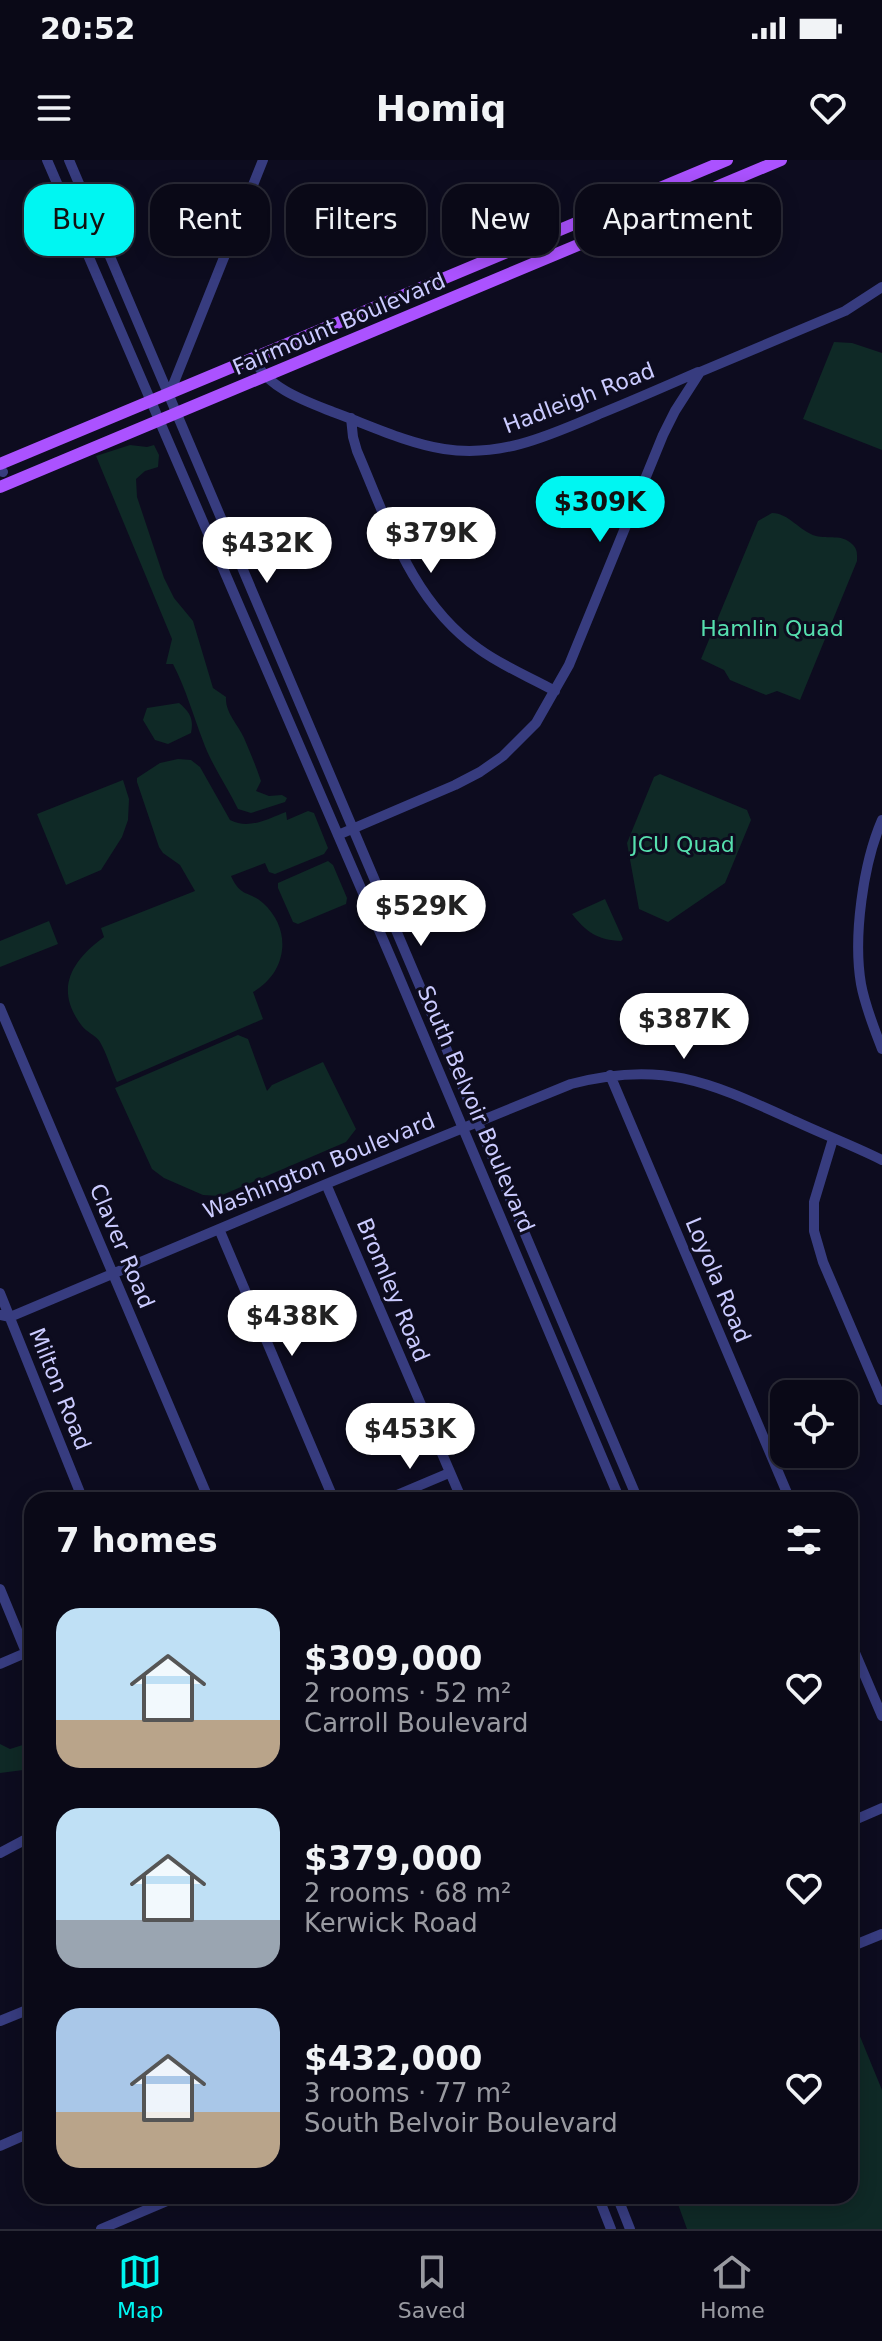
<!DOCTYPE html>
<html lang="en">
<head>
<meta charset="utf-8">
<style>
  :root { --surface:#0a0917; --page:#181724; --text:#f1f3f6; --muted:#999aa1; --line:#2a2a36; --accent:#00f6f2 }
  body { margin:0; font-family:"DejaVu Sans",sans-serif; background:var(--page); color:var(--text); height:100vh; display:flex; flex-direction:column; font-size:30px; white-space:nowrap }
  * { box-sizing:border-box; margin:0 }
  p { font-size:26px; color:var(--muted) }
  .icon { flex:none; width:44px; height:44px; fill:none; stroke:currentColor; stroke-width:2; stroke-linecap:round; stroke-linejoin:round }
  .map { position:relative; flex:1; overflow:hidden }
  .panel { position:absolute; left:24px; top:1332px; width:834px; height:712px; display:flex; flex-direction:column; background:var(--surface); border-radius:24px; box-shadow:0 4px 20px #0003,0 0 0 2px var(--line) }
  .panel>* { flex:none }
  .hud { position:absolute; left:24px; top:24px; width:834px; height:72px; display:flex; gap:16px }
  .tools { position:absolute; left:770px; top:1220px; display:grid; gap:16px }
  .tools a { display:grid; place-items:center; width:88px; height:88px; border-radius:16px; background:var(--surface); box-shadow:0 4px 20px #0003,0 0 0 2px var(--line); font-size:40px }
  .price { position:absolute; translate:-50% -68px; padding:0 18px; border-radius:28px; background:#fff; color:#222; font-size:26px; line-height:52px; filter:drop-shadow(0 2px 4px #0008) }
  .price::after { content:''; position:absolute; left:50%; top:48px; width:24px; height:18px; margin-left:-12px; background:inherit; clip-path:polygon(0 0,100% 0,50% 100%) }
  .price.current { background:var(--accent); color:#111 }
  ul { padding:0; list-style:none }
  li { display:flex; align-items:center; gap:24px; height:200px; padding:0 32px }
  li span { display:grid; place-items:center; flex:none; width:224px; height:160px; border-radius:24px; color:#555 }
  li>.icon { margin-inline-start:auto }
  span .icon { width:96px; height:96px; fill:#fffc; stroke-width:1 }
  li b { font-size:34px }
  h2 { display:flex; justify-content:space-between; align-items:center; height:96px; padding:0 32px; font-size:34px }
  .pill { padding:0 28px; border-radius:24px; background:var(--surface); box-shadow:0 4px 20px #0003,0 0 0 2px var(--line); font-size:28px; line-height:72px }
  .pill.current { background:var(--accent); color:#111 }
  .status { display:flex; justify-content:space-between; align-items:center; height:56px; padding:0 40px; background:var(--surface); direction:ltr }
  .status svg { height:22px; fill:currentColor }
  header { display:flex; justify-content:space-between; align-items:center; height:104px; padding:0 32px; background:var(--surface); font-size:36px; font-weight:700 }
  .tabs { display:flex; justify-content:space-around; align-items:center; height:112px; border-top:2px solid var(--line); background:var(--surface); font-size:22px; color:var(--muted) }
  .tabs a { display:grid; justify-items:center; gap:4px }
  .tabs .current { color:var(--accent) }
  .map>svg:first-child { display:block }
</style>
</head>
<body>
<div class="status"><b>20:52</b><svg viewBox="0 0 49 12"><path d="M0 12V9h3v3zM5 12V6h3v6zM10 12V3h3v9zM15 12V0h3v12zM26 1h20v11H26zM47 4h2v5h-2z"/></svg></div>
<header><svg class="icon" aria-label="menu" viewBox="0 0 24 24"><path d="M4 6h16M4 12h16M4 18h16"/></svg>Homiq<svg class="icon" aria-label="heart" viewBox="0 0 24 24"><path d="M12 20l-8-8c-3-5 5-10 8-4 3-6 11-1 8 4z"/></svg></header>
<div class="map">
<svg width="882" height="2069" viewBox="0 0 882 2069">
  <rect width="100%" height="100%" fill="#0d0c1f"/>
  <!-- green -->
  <path fill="#0f2926" d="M834,182L852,183L882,193V290L803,259Z
    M154,285L159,295L158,307L145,311L136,319L137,337L164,418L174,438L193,461L213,528L226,537C225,553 238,564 244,578C250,592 256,606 261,621L256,631L269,636L282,635L287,638L285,642L251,653L238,649C227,626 211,604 203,581C193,555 186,529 173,504H166L172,479L96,296L130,285L147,287Z
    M772,353C789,353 799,371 816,376C828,379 842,374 852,384C858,389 857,395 857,401L800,540L777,531L766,535L730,520L724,510L701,499L758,361Z
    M179,543C190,552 194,559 191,573L168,584L155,580L143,560L147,548Z
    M178,599L191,600L200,607L230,660C249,670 267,659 286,652L287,660L308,651L314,653L328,688L324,694L275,714L269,712L265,703L231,716C241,738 248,730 263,743C293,770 287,813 253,832L263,859L117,922C111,909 107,894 100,882C96,875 86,872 82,866C54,830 71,801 104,777L101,768L195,731L180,705L163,693L159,687L137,622V618L160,603Z
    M660,614L747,650L751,660L725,723L668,762L639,749L627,683L654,617Z
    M123,620L129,639L128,660L122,677L101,710L66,725L37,654Z
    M328,701L333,705L347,738L346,744L298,764L293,762L278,728V723Z
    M605,739L623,779L621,781C598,780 586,772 572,754Z
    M49,761L58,784L0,807V781Z
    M238,875L248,879L267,931L272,925L323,902L356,969L346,982L220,1036L203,1035L164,1018L152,1009L115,928Z
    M32,1577L31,1609L0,1613V1584L10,1589L29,1583Z
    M850,1852L882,1930V2069H687L675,2036H850Z"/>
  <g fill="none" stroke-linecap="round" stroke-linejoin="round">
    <!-- minor -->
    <path stroke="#373c7f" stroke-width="10" d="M47,0L394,805L620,1340
      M69,0L638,1340
      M254,199C267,228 305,241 333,252C369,265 406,283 444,289C502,298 550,275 602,253C634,240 666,226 698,212
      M169,235L263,0
      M351,258L353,277L357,291C388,363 412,442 479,489C502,506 530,517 555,531
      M0,311L3,312
      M882,660C863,704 853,777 861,824C865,846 874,868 882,889
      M338,675L455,625L480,612L503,596L536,563L569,505L663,275L675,251L700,212L845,151L882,127
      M0,848L209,1340
      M610,915L790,1340
      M833,979L814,1042V1071L823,1102L882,1240
      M326,1024L462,1340
      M219,1069L334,1340
      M0,1133L83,1340
      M0,1155L10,1157L326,1024L571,924C665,899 713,924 797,962C825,975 854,986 882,1000
      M385,1340L449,1313
      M0,1429L26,1492
      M850,1481L882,1556
      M0,1504L30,1491
      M850,1662L882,1648
      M0,1693L32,1676
      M850,1787L882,1774
      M0,1861L32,1848
      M0,1986L32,1972
      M598,2036L611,2069
      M617,2036L630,2069
      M101,2069L179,2036"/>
    <!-- major -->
    <path stroke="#ab52ff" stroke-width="12" d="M0,304L727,0
      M0,327L781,0"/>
  </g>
  <g text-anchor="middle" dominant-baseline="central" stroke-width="6" stroke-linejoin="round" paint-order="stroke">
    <!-- street labels -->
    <g font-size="22" fill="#cbcbff" stroke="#0d0c1f">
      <text transform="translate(339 164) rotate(-23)">Fairmount Boulevard</text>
      <text transform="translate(579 238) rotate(-21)">Hadleigh Road</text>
      <text transform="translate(476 949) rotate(67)">South Belvoir Boulevard</text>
      <text transform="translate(319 1006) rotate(-22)">Washington Boulevard</text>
      <text transform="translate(122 1086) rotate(67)">Claver Road</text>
      <text transform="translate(718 1120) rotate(67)">Loyola Road</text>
      <text transform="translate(393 1130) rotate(67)">Bromley Road</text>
      <text transform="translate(60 1229) rotate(68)">Milton Road</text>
    </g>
    <!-- park labels -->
    <g font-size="22" fill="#56dfae" stroke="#0d0c1f">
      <text x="772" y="468">Hamlin Quad</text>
      <text x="683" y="684">JCU Quad</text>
    </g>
  </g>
</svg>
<div class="tools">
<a><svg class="icon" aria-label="locate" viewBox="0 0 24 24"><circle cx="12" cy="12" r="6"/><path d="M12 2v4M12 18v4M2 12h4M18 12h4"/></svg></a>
</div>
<b class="price current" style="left:600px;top:384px">$309K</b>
<b class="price" style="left:431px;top:415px">$379K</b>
<b class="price" style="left:267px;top:425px">$432K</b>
<b class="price" style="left:421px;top:788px">$529K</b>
<b class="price" style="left:684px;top:901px">$387K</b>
<b class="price" style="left:292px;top:1198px">$438K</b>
<b class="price" style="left:410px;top:1311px">$453K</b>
<div class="hud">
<a class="pill current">Buy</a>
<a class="pill">Rent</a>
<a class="pill">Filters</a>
<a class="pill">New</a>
<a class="pill">Apartment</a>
</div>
<section class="panel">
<h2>7 homes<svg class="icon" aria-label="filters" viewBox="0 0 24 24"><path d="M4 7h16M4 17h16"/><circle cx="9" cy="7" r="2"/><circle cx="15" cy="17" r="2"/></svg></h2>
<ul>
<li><span style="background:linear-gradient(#bfe0f5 70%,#b9a48a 0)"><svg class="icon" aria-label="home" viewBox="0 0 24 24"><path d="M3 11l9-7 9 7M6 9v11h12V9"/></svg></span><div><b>$309,000</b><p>2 rooms · 52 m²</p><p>Carroll Boulevard</p></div><svg class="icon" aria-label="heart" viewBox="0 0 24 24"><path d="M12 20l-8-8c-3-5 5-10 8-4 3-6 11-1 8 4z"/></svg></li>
<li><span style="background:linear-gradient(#bfe0f5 70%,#9aa5b1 0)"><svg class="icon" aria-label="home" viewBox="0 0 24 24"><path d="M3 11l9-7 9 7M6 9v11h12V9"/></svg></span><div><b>$379,000</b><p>2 rooms · 68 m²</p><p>Kerwick Road</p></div><svg class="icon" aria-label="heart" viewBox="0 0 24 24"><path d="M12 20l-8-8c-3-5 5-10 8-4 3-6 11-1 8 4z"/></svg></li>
<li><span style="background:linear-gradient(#a9c7e8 65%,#b9a48a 0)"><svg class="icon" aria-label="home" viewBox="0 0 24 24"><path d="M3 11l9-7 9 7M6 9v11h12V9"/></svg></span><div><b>$432,000</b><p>3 rooms · 77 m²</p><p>South Belvoir Boulevard</p></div><svg class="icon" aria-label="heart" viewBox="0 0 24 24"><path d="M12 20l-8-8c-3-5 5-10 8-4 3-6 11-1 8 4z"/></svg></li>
</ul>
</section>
</div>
<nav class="tabs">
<a class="current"><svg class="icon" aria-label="map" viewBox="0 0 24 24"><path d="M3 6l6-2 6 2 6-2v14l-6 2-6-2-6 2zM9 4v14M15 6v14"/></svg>Map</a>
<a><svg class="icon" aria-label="saved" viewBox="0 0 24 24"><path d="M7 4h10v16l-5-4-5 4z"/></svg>Saved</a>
<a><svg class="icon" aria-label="home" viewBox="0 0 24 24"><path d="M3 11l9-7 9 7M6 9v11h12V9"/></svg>Home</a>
</nav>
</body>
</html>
